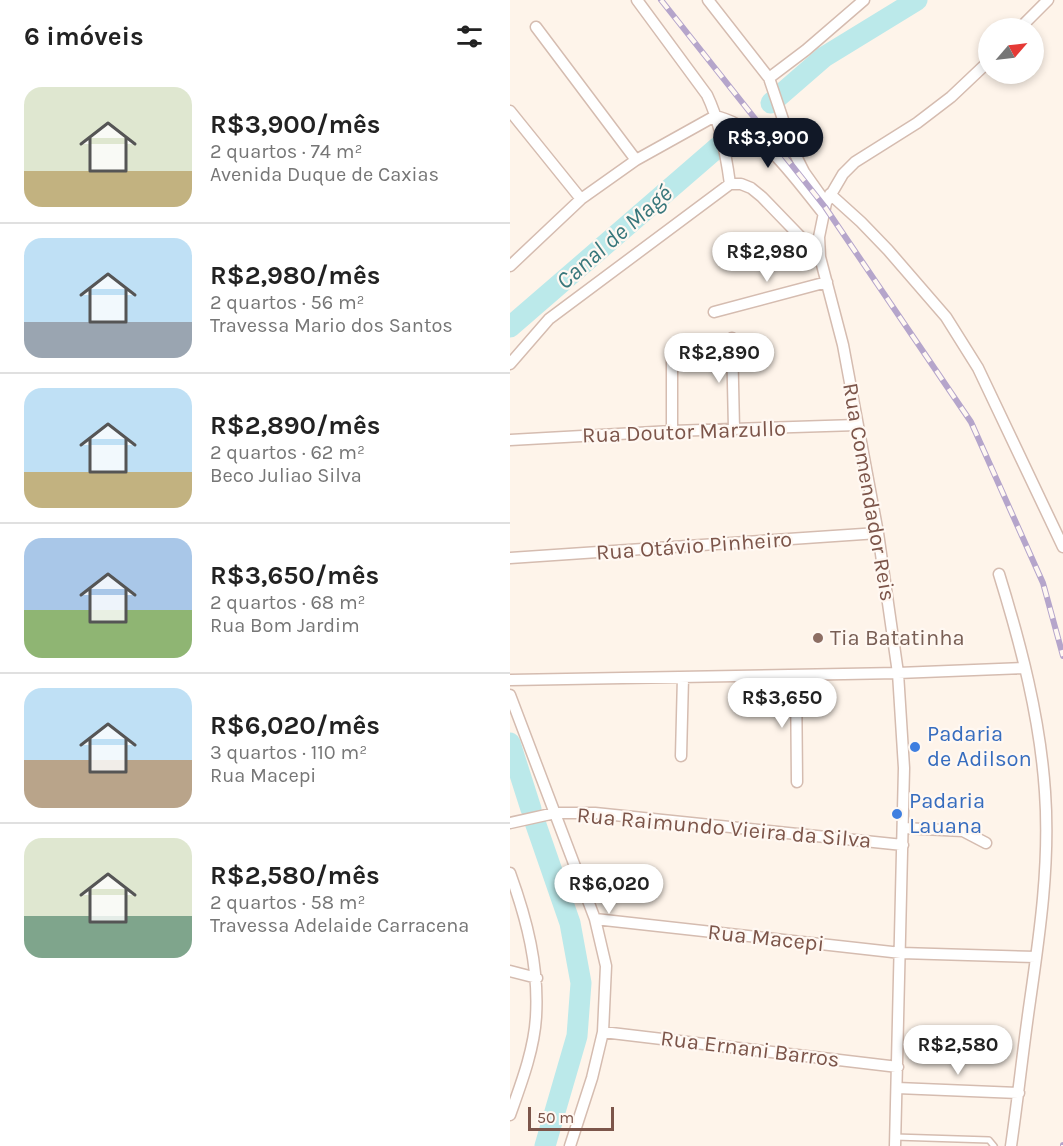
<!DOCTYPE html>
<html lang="pt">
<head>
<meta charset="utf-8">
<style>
  :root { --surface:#fff; --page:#f6f6f6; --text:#222; --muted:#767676; --line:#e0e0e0; --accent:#111827 }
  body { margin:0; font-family:Karla,sans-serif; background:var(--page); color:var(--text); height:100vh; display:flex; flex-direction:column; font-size:22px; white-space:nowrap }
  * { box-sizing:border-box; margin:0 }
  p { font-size:20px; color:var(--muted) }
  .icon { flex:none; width:33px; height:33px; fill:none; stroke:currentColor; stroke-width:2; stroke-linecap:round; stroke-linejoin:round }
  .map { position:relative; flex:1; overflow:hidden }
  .drawer { display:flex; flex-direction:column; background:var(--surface); width:510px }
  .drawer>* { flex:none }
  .needle { width:39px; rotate:62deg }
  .controls { position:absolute; left:468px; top:18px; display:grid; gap:12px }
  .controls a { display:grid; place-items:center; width:66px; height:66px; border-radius:50%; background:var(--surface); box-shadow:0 3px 9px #0003; font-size:30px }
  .scale { position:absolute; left:18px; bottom:15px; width:86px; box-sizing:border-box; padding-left:6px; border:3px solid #7c554a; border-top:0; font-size:16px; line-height:21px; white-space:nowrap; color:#7c554a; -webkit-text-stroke:4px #fff8f2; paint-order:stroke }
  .price { position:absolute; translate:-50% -51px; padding:0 14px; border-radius:21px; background:#fff; color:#222; font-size:20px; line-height:39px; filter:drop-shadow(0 2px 3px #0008) }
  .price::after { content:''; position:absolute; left:50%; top:36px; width:18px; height:14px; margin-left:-9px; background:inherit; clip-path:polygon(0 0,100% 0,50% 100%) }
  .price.selected { background:var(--accent); color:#fff }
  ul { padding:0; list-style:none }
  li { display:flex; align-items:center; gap:18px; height:150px; padding:0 24px }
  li+li { border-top:2px solid var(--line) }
  li span { display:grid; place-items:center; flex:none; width:168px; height:120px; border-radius:18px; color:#555 }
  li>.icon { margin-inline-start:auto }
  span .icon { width:72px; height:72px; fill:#fffc; stroke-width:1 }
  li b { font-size:26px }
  h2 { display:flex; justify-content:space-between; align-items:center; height:72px; padding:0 24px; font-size:26px }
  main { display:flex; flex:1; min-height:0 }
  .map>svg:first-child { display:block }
</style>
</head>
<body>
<main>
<section class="drawer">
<h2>6 imóveis<svg class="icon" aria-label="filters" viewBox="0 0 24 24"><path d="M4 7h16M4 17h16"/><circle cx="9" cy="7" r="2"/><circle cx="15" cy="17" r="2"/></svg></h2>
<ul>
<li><span style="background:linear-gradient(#dfe7d0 70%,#c2b280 0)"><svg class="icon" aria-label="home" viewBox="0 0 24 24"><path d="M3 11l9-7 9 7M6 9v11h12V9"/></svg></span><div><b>R$3,900/mês</b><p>2 quartos · 74 m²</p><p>Avenida Duque de Caxias</p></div></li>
<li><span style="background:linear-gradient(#bfe0f5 70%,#9aa5b1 0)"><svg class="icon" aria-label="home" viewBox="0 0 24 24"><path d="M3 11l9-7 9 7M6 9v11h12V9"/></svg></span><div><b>R$2,980/mês</b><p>2 quartos · 56 m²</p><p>Travessa Mario dos Santos</p></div></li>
<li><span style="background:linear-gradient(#bfe0f5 70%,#c2b280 0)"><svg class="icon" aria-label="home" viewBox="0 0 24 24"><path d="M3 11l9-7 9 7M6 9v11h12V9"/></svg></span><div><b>R$2,890/mês</b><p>2 quartos · 62 m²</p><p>Beco Juliao Silva</p></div></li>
<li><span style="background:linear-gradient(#a9c7e8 60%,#8fb573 0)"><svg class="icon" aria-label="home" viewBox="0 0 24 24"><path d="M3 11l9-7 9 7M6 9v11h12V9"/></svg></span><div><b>R$3,650/mês</b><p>2 quartos · 68 m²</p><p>Rua Bom Jardim</p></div></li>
<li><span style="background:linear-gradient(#bfe0f5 60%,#b9a48a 0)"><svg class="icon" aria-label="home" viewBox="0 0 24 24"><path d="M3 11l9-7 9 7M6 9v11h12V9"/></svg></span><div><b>R$6,020/mês</b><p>3 quartos · 110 m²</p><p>Rua Macepi</p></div></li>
<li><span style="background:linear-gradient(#dfe7d0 65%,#7fa58c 0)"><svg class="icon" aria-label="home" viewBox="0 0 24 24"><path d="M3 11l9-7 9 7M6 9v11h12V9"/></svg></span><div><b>R$2,580/mês</b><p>2 quartos · 58 m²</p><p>Travessa Adelaide Carracena</p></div></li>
</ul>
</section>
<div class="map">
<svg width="553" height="1146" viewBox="0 0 553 1146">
  <rect width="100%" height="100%" fill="#fef4ea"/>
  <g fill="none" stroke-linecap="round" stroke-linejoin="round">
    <!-- river -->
    <path stroke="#bbe9ea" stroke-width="21" d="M261,103L314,57L407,0
      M0,327L208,147
      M0,743L21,809
      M25,822L60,923L71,983L67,1036L35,1146"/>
    <!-- lane casing -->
    <g stroke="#d5bcb0" stroke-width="8">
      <path id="lane" d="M385,1137L479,1140L484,1146"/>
    </g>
    <!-- street casing -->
    <g stroke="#d5bcb0" stroke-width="13">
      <path id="street" d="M127,0L197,95C210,122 216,154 220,184
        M198,0L259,78L284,152L294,172L316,203
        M26,27L126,160
        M510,28L538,0
        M259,78L296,50L354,0
        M0,111L71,199
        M205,116C249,125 286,180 313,213
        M320,194L351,222L378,250L436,317L468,368L553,547
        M0,266L71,199L126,160L205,116
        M204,312L317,282
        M222,338L224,429
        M0,364L39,319L220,184H231L241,188L252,197L310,257
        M162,431V348
        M0,440L162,431L347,425
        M0,558L368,533
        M489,574C511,645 530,718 535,792C540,862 530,932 520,1001C513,1049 508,1098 501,1146
        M286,675L287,782
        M0,680L388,673L515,668
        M0,695L85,919L96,966L93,1032L82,1078L60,1146
        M171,756L173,677
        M0,823L45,813H85L393,845
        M393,828L453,831L476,843
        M0,873C17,920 29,966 26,1017C24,1050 11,1084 0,1115
        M85,919L391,953L526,957
        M0,971L27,978
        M93,1032L388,1067
        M387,1088L509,1093
        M385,1146L394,768L388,673L368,533L333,345L310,257L309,237L316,203L333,174L345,162L407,123L441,97L478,62"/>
    </g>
    <!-- lane -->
    <use href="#lane" stroke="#fff" stroke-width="5"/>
    <!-- street -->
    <use href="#street" stroke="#fff" stroke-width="10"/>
    <!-- rail casing -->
    <g stroke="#b5a5cb" stroke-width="6">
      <path id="rail" d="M151,0L315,207L461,422L533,583L553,656
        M553,1146V1145"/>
    </g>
    <!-- rail -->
    <use href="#rail" stroke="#fff8f2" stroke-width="4" stroke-dasharray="11" stroke-linecap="butt"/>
  </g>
  <!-- markers -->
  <circle fill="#8d6e63" stroke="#fff8f2" stroke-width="2" cx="308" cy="638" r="6"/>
  <g fill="#3f7fe0" stroke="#fff8f2" stroke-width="2">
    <circle cx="405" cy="747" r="6"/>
    <circle cx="387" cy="814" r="6"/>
  </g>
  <g text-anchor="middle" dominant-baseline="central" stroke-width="4.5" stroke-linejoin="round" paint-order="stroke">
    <!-- street labels -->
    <g font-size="22" fill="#7c554a" stroke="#fff8f2">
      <text transform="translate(174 432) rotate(-2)">Rua Doutor Marzullo</text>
      <text transform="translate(359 492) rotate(80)">Rua Comendador Reis</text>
      <text transform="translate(184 546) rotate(-4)">Rua Otávio Pinheiro</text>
      <text transform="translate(214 828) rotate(5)">Rua Raimundo Vieira da Silva</text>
      <text transform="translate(256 938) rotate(6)">Rua Macepi</text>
      <text transform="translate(240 1049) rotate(7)">Rua Ernani Barros</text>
    </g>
    <!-- education labels -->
    <g font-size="22" fill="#785e54" stroke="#fff8f2" text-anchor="start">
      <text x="320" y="638">Tia Batatinha</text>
    </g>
    <!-- shop labels -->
    <g font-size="22" fill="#366cbe" stroke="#fff8f2" text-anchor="start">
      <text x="417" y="734">Padaria<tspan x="417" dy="25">de Adilson</tspan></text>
      <text x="399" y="801">Padaria<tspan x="399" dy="25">Lauana</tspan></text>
    </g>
    <!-- water labels -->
    <g font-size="24" font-style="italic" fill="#38777b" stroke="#fff8f2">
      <text transform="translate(104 237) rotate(-41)">Canal de Magé</text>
    </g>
  </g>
</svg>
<div class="controls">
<a><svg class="needle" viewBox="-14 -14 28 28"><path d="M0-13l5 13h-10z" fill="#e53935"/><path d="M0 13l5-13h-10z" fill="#767676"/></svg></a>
</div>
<div class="scale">50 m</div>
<b class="price selected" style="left:258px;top:169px">R$3,900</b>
<b class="price" style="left:257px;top:283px">R$2,980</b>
<b class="price" style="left:209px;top:384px">R$2,890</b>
<b class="price" style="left:272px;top:729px">R$3,650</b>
<b class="price" style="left:99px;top:915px">R$6,020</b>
<b class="price" style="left:448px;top:1076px">R$2,580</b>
</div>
</main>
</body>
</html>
